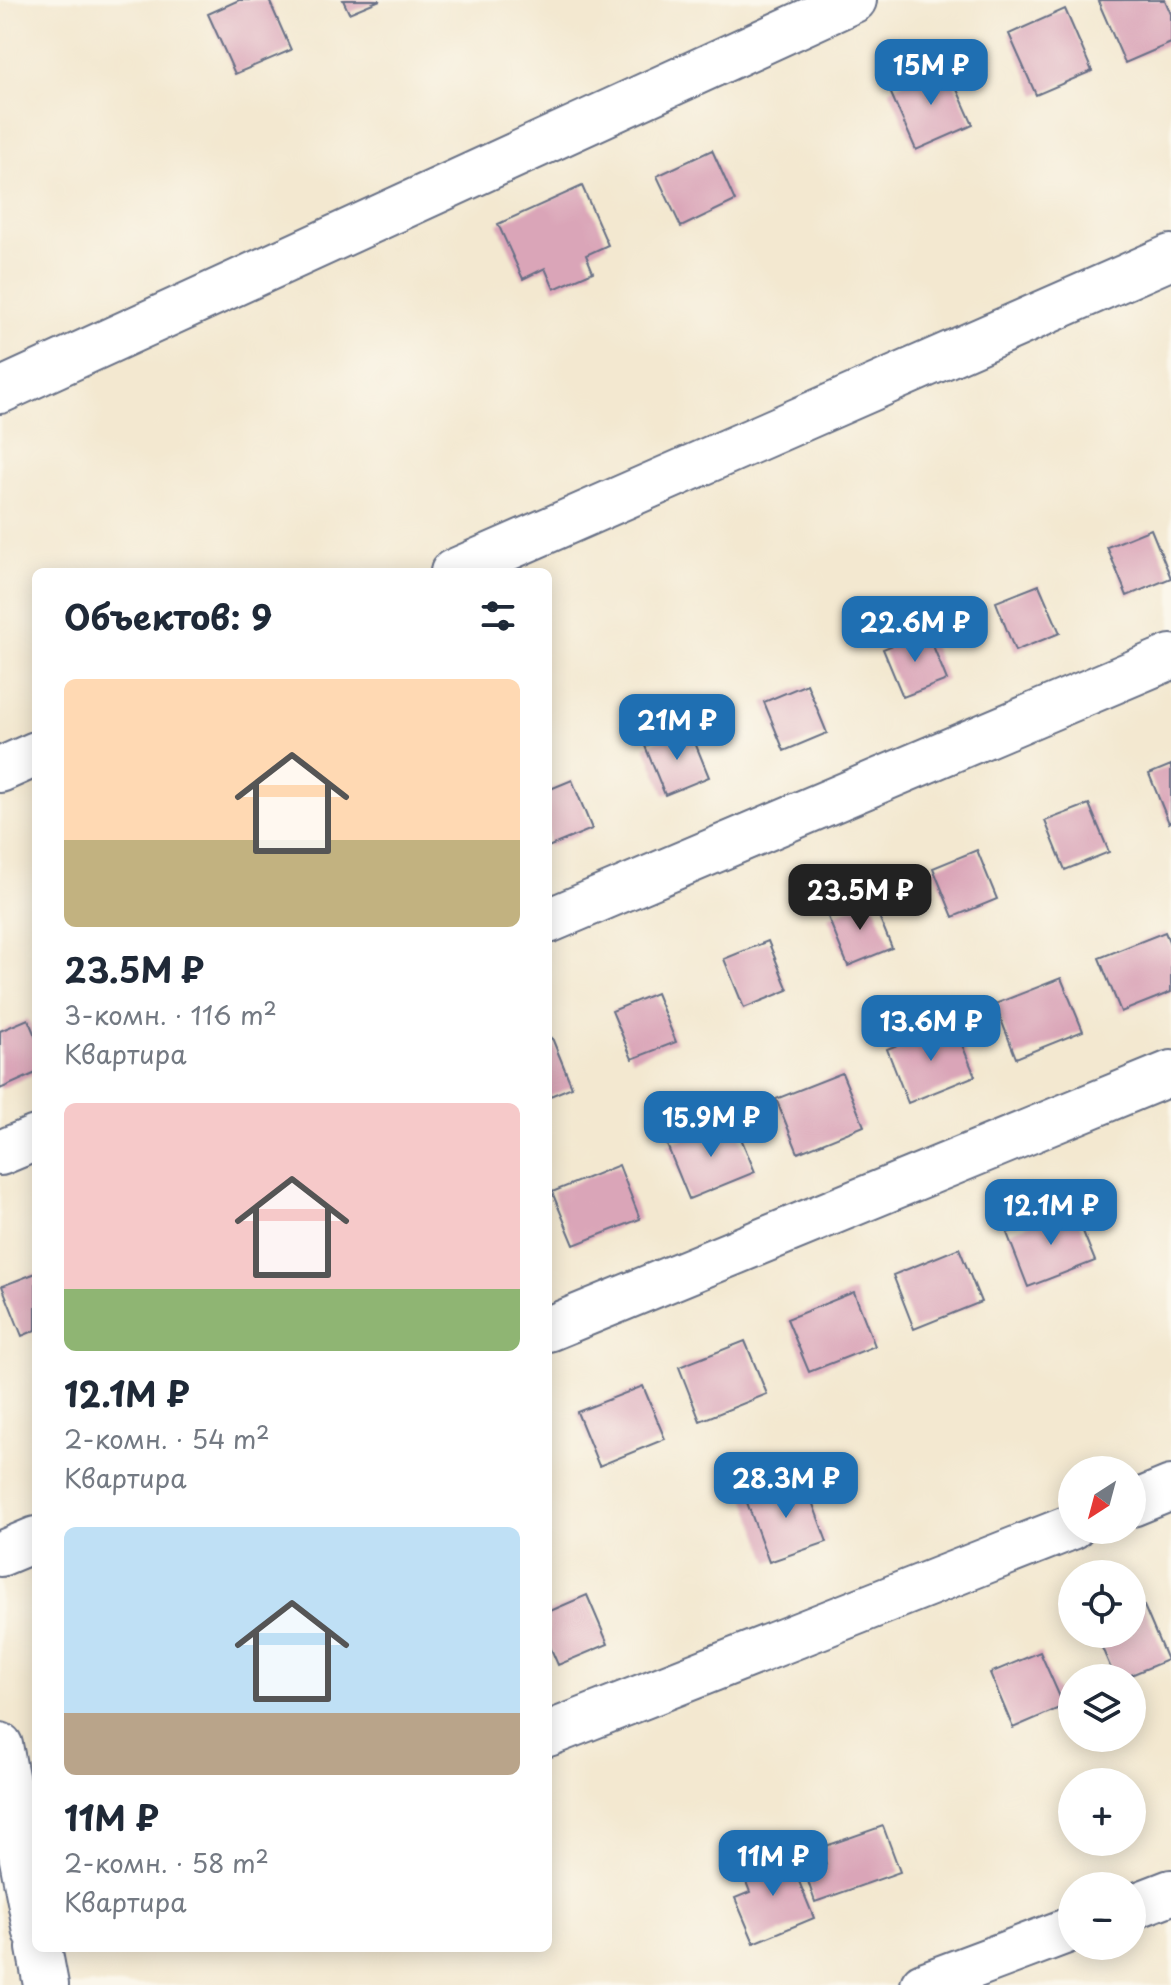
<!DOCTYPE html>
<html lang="ru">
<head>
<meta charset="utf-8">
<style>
  :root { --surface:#fff; --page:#f6f6f7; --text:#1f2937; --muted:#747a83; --accent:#1f6fb2 }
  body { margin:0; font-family:"Playpen Sans",sans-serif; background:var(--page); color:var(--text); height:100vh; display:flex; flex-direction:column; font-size:30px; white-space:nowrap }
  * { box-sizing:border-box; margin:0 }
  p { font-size:26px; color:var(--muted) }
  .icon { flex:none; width:44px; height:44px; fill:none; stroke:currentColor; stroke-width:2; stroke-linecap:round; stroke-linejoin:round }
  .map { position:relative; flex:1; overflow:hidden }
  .sheet { position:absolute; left:32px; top:568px; width:520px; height:1384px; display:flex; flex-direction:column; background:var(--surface); border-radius:12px; box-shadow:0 4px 20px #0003 }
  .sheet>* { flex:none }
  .needle { width:52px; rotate:216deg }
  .controls { position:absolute; left:1058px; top:1456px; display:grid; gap:16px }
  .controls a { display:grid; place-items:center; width:88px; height:88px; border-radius:50%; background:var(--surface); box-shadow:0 4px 20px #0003; font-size:40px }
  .price { position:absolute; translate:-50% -68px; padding:0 18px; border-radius:16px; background:var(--accent); color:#fff; font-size:26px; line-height:52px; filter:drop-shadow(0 2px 4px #0008) }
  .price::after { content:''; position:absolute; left:50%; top:48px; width:24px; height:18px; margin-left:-12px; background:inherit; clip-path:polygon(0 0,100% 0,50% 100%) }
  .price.on { background:#222; color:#fff }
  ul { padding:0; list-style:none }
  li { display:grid; align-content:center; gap:16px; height:424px; padding:0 32px }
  li span { display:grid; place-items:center; height:248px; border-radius:12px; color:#555 }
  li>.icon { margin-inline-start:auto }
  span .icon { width:144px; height:144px; fill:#fffc; stroke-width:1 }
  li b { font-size:34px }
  h2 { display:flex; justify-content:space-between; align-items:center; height:96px; padding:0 32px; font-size:34px }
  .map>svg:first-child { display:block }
</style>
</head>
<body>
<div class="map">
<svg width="1171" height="1985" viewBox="0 0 1171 1985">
  <rect width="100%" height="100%" fill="#fbf7ec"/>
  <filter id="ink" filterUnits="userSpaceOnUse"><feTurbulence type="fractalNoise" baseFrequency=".0125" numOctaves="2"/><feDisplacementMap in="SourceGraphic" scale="16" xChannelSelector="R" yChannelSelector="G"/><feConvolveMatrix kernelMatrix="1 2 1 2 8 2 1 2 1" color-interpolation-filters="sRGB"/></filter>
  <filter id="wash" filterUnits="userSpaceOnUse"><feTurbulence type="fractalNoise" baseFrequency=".006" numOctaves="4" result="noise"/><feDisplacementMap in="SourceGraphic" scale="32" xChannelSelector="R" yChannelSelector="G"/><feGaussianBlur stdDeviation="1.8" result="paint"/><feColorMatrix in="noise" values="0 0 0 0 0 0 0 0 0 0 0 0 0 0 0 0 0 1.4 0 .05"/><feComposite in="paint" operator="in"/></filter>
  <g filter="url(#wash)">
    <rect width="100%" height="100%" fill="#f3e8d0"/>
    <g id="blocks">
      <!-- building -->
      <path fill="#daa5b8" d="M239,0H269L291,50L235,74L208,14Z
        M343,0H380L349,13Z
        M1101,0H1165L1171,14V43L1125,63L1098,1Z
        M1065,9L1092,71L1036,95L1009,34Z
        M946,65L973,125L916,150L889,89Z
        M712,150L735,201L681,227L657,176Z
        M582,186L608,245L586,255L593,272L554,289L545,268L523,279L498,224Z
        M1151,529L1171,578L1127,596L1107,547Z
        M1039,585L1060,633L1015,651L996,602Z
        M927,631L947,680L903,697L883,649Z
        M807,684L827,733L784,751L764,702Z
        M689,728L709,777L665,795L645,746Z
        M1171,765V822L1169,823L1149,774Z
        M572,780L592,829L548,847V790Z
        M1089,804L1109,852L1065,870L1045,821Z
        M977,850L997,899L953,917L933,868Z
        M872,899L892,948L848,966L828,917Z
        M1165,932L1171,946V992L1121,1012L1099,958Z
        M768,941L788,990L744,1008L724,959Z
        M1061,978L1083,1031L1016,1058L995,1004Z
        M656,993L676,1042L632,1059L612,1011Z
        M28,1019L36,1038V1073L0,1089V1031Z
        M953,1023L975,1076L908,1103L887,1049Z
        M552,1038L572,1087L548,1097V1040Z
        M842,1073L864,1126L798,1153L776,1099Z
        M733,1119L755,1172L689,1199L667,1145Z
        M619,1165L640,1219L574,1245L552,1192Z
        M1073,1207L1095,1261L1028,1287L1007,1233Z
        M959,1248L981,1302L914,1329L893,1275Z
        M36,1273V1330L22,1336L2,1286Z
        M854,1292L875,1346L809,1372L787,1319Z
        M745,1341L767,1394L700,1421L679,1367Z
        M643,1386L665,1439L599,1466L577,1412Z
        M803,1477L827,1542L769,1562L745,1497Z
        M587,1595L608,1644L558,1665L548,1642V1612Z
        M1144,1606L1167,1660L1124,1678H1115L1096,1634H1132V1611Z
        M1040,1652L1064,1706L1013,1728L990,1673Z
        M883,1826L900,1872L815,1902L805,1872L826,1864L820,1848Z
        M786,1850L814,1918L754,1943L735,1898L750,1892L741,1869Z"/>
    </g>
  </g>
  <g filter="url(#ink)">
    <use href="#blocks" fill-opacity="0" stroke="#677086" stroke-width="2"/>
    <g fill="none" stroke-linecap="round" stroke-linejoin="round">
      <!-- minor casing -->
      <g stroke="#677086" stroke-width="48">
        <path id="minor" d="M0,391L854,0
          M453,572L1171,257
          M0,770L36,754
          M548,921L1171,657
          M0,1153L36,1138
          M548,1329L1171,1073
          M1132,1504L1171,1488
          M0,1554L36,1539
          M548,1734L1072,1527
          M0,1745L36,1932
          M1132,1907L1171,1892
          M39,1948L46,1985
          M923,1985L1072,1929"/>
      </g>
      <!-- minor -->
      <use href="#minor" stroke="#fff" stroke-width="44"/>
    </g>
  </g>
</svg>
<div class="controls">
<a><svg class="needle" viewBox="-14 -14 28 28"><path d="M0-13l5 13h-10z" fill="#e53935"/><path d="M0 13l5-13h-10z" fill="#747a83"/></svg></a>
<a><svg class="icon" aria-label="locate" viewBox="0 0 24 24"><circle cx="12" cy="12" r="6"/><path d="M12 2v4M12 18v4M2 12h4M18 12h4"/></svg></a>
<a><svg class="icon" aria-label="layers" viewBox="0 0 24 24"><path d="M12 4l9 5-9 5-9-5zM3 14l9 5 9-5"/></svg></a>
<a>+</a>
<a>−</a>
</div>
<b class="price" style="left:931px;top:107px">15M ₽</b>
<b class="price" style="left:915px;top:664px">22.6M ₽</b>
<b class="price" style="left:677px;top:762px">21M ₽</b>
<b class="price on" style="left:860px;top:932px">23.5M ₽</b>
<b class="price" style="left:931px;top:1063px">13.6M ₽</b>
<b class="price" style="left:711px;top:1159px">15.9M ₽</b>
<b class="price" style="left:1051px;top:1247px">12.1M ₽</b>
<b class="price" style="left:786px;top:1520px">28.3M ₽</b>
<b class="price" style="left:773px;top:1898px">11M ₽</b>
<section class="sheet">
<h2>Объектов: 9<svg class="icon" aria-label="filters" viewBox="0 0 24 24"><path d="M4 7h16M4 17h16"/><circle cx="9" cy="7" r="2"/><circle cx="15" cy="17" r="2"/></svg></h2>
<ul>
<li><span style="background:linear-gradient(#ffd9b3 65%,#c2b280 0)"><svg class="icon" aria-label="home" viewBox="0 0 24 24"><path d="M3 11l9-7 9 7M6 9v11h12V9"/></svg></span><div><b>23.5M ₽</b><p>3-комн. · 116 m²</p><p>Квартира</p></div></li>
<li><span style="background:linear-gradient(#f6c9c9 75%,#8fb573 0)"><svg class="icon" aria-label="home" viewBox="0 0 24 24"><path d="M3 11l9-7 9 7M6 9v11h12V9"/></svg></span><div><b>12.1M ₽</b><p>2-комн. · 54 m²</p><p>Квартира</p></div></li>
<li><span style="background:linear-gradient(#bfe0f5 75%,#b9a48a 0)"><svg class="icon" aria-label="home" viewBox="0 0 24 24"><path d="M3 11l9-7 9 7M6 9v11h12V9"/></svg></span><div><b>11M ₽</b><p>2-комн. · 58 m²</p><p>Квартира</p></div></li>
</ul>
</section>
</div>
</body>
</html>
